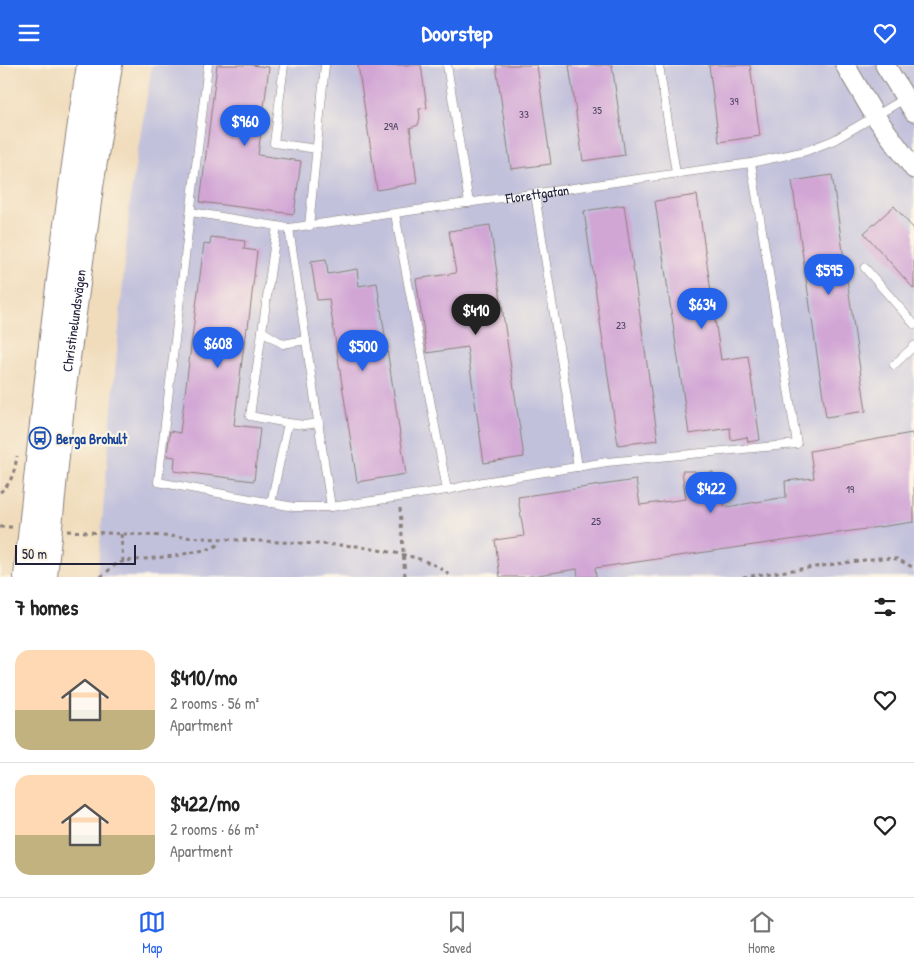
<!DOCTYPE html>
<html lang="en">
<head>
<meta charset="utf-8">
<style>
  :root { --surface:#fff; --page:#f2f2f2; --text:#222; --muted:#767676; --line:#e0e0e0; --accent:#2563eb }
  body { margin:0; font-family:"Patrick Hand",sans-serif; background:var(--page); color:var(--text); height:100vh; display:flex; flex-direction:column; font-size:19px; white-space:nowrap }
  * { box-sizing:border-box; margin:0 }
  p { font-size:16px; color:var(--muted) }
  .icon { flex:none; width:28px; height:28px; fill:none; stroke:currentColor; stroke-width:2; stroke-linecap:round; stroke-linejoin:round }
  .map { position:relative; height:512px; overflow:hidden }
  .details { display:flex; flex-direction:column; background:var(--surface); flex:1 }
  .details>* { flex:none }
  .scale { position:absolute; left:15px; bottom:12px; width:121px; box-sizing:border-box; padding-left:5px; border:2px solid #22223b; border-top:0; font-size:14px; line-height:18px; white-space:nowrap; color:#22223b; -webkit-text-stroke:4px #fcf5e5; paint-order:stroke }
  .price { position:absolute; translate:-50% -42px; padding:0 11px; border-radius:18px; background:var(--accent); color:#fff; font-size:16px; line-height:32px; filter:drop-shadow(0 1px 2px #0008) }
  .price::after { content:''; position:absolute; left:50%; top:30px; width:15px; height:11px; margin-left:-8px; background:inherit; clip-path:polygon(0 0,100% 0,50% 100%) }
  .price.on { background:#222; color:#fff }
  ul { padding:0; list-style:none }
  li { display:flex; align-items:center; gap:15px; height:125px; padding:0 15px }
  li+li { border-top:1px solid var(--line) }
  li span { display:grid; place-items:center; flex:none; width:140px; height:100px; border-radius:15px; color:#555 }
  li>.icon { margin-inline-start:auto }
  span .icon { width:60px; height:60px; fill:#fffc; stroke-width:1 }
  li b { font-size:21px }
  h2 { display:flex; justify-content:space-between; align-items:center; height:60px; padding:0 15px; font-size:21px }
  header { display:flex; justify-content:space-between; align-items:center; height:65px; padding:0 15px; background:var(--accent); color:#fff; font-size:22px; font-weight:700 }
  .tab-bar { display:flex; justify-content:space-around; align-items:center; height:70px; border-top:1px solid var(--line); background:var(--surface); font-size:14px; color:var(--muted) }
  .tab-bar a { display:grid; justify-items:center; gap:2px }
  .tab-bar .on { color:var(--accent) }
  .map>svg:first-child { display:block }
</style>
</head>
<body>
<header><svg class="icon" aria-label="menu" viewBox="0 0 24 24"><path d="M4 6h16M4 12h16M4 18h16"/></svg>Doorstep<svg class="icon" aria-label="heart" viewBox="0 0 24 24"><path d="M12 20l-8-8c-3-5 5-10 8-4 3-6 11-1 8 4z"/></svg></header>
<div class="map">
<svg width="914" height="512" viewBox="0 0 914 512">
  <rect width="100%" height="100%" fill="#fcf5e5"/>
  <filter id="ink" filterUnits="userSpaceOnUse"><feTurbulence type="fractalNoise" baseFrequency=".02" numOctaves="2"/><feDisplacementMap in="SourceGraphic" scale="10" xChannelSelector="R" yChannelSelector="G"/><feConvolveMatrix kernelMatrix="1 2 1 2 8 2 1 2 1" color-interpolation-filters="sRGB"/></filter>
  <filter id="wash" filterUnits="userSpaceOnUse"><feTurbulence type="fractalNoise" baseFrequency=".0096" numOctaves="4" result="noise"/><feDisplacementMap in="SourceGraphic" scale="20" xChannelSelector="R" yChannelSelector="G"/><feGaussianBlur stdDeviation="1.12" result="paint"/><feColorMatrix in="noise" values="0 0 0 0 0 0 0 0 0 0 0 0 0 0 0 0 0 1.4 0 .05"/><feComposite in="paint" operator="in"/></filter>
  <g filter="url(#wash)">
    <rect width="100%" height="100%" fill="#f0dcbb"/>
    <!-- industrial -->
    <path fill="#c2c1dc" d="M152,0H914V512H97L131,127Z"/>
    <g id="blocks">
      <!-- building -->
      <path fill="#d1a6d5" d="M217,0H250L269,2L258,90L301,96L294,149L200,137Z
        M358,0H421L427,43L419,44L420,53L418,60L410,63L417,118L377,125Z
        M496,0H537L551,99L511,104Z
        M569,0H612L625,90L583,96Z
        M709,0H750L760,71L719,77Z
        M832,110L866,346L826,352L792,116Z
        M697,130L721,295L748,291L760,375L748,377L747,372L731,375L730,363L689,369L655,136Z
        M624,140L658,375L618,380L584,146Z
        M894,141L914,164V224L864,168Z
        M490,160L524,392L484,398L467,282L427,288L416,214L456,208L449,166Z
        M211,172L245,176L244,184L257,186L248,263H246L234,360L260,363L254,416L174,406L175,392L167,391L170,366L180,368L204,179L210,180Z
        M326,194L328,209L357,204L359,221L377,218L406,409L357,417L329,234L317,235L311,196Z
        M912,368L914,378V457L595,503L596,512H578L577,504L525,512H500L495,475L524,471L518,432L636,415L640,440L686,434L682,406H695L696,409L713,407L716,433L727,442L786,432L785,416L814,413L810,386Z"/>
    </g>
  </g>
  <g filter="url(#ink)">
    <use href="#blocks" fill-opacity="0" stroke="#897f7b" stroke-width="1"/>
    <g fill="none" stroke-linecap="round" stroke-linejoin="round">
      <!-- service casing -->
      <g stroke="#897f7b" stroke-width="9">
        <g id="service">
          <path d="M208,0L158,417L294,442H331"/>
          <path d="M284,0L274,78L317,84"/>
          <path d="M447,0L469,138"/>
          <path d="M659,0L676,108"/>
          <path d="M535,129L578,402"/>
          <path id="s1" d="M191,147L289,163L751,98L806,86L834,75L906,33"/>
          <path d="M395,149L447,425"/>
          <path d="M309,161L325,0"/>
          <path d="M289,163L331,442L447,425L483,417L607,397L797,379L751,98"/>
          <path d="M865,203L914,259"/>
          <path d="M262,266L283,279L306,275"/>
          <path d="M894,300L914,281"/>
          <path d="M288,358L304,360L319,358"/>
          <path d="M271,438L288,358L250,351L277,161"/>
        </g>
      </g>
      <!-- tertiary casing -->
      <g stroke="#897f7b" stroke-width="21">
        <path id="tertiary" d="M845,0L875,51L914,104
          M885,0L914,47"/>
      </g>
      <!-- primary casing -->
      <g stroke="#897f7b" stroke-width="26">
        <g id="primary">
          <path d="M26,512C43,341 62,170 89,0"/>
          <path id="s2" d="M45,512L63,330L91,122L110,0"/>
        </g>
      </g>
      <!-- path -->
      <path stroke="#897f7b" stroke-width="3" stroke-dasharray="4 4" stroke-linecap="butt" d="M0,427C12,419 15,404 17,391
        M400,443L405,512
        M0,462H12
        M67,466L357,481C389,488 426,489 452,512
        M121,469L123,497
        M101,512L115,500L125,496L174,491L209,484L216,481L221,474
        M743,512L879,493L897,494L914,503"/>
      <!-- service -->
      <use href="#service" stroke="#fff" stroke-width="8"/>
      <!-- tertiary -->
      <use href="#tertiary" stroke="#fff" stroke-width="19"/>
      <!-- primary -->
      <use href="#primary" stroke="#fff" stroke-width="24"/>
    </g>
  </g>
  <!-- icons -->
  <defs>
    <g id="bus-ring" transform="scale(1.125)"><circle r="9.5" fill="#fcf5e5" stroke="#1a4fb4" stroke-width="1.5"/><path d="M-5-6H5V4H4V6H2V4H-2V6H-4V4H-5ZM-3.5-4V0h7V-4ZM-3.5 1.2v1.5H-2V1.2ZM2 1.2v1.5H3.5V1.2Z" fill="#1a4fb4"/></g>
  </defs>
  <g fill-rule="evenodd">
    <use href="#bus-ring" x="40" y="373"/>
  </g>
  <g text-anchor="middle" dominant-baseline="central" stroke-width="4.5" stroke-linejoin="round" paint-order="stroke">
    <!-- number labels -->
    <g font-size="11" fill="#4e4362">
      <text x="734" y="36">39</text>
      <text x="597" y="45">35</text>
      <text x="524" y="49">33</text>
      <text x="391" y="61">29A</text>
      <text x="621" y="260">23</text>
      <text x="850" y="424">19</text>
      <text x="596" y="456">25</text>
    </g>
    <!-- street labels -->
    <g font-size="14" fill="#22223b" stroke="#fcf5e5">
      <text stroke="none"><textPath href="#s1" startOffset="350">Florettgatan</textPath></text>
      <text stroke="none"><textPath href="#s2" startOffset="258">Christinelundsvägen</textPath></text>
    </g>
    <!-- transit labels -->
    <g font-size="14" font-weight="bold" fill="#164399" stroke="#fcf5e5" text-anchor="start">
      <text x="56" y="373">Berga Brohult</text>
    </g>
  </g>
</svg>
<div class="scale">50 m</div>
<b class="price" style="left:245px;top:82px">$960</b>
<b class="price" style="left:829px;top:231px">$595</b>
<b class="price" style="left:702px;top:265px">$634</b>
<b class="price on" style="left:476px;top:271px">$410</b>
<b class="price" style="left:218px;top:304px">$608</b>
<b class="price" style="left:363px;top:307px">$500</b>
<b class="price" style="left:711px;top:449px">$422</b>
</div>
<section class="details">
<h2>7 homes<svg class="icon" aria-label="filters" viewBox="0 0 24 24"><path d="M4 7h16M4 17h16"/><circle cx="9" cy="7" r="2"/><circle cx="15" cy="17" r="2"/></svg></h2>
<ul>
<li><span style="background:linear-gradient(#ffd9b3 60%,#c2b280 0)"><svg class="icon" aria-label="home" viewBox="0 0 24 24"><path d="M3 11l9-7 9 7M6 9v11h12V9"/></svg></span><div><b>$410/mo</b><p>2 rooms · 56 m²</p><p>Apartment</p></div><svg class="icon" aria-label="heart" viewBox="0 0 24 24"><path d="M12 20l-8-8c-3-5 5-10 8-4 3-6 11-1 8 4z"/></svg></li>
<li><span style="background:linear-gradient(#ffd9b3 60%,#c2b280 0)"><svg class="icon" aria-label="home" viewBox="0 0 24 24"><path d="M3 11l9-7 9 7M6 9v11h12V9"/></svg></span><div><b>$422/mo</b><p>2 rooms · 66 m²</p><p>Apartment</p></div><svg class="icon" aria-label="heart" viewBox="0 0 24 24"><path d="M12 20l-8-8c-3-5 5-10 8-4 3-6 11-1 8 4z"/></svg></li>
</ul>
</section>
<nav class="tab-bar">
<a class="on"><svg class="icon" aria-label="map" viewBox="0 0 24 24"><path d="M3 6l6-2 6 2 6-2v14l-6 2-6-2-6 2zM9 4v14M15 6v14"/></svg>Map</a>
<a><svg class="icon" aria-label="saved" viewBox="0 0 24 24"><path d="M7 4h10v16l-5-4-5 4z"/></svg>Saved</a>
<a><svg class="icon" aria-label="home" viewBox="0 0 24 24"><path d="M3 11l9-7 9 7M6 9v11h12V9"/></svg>Home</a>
</nav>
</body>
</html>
